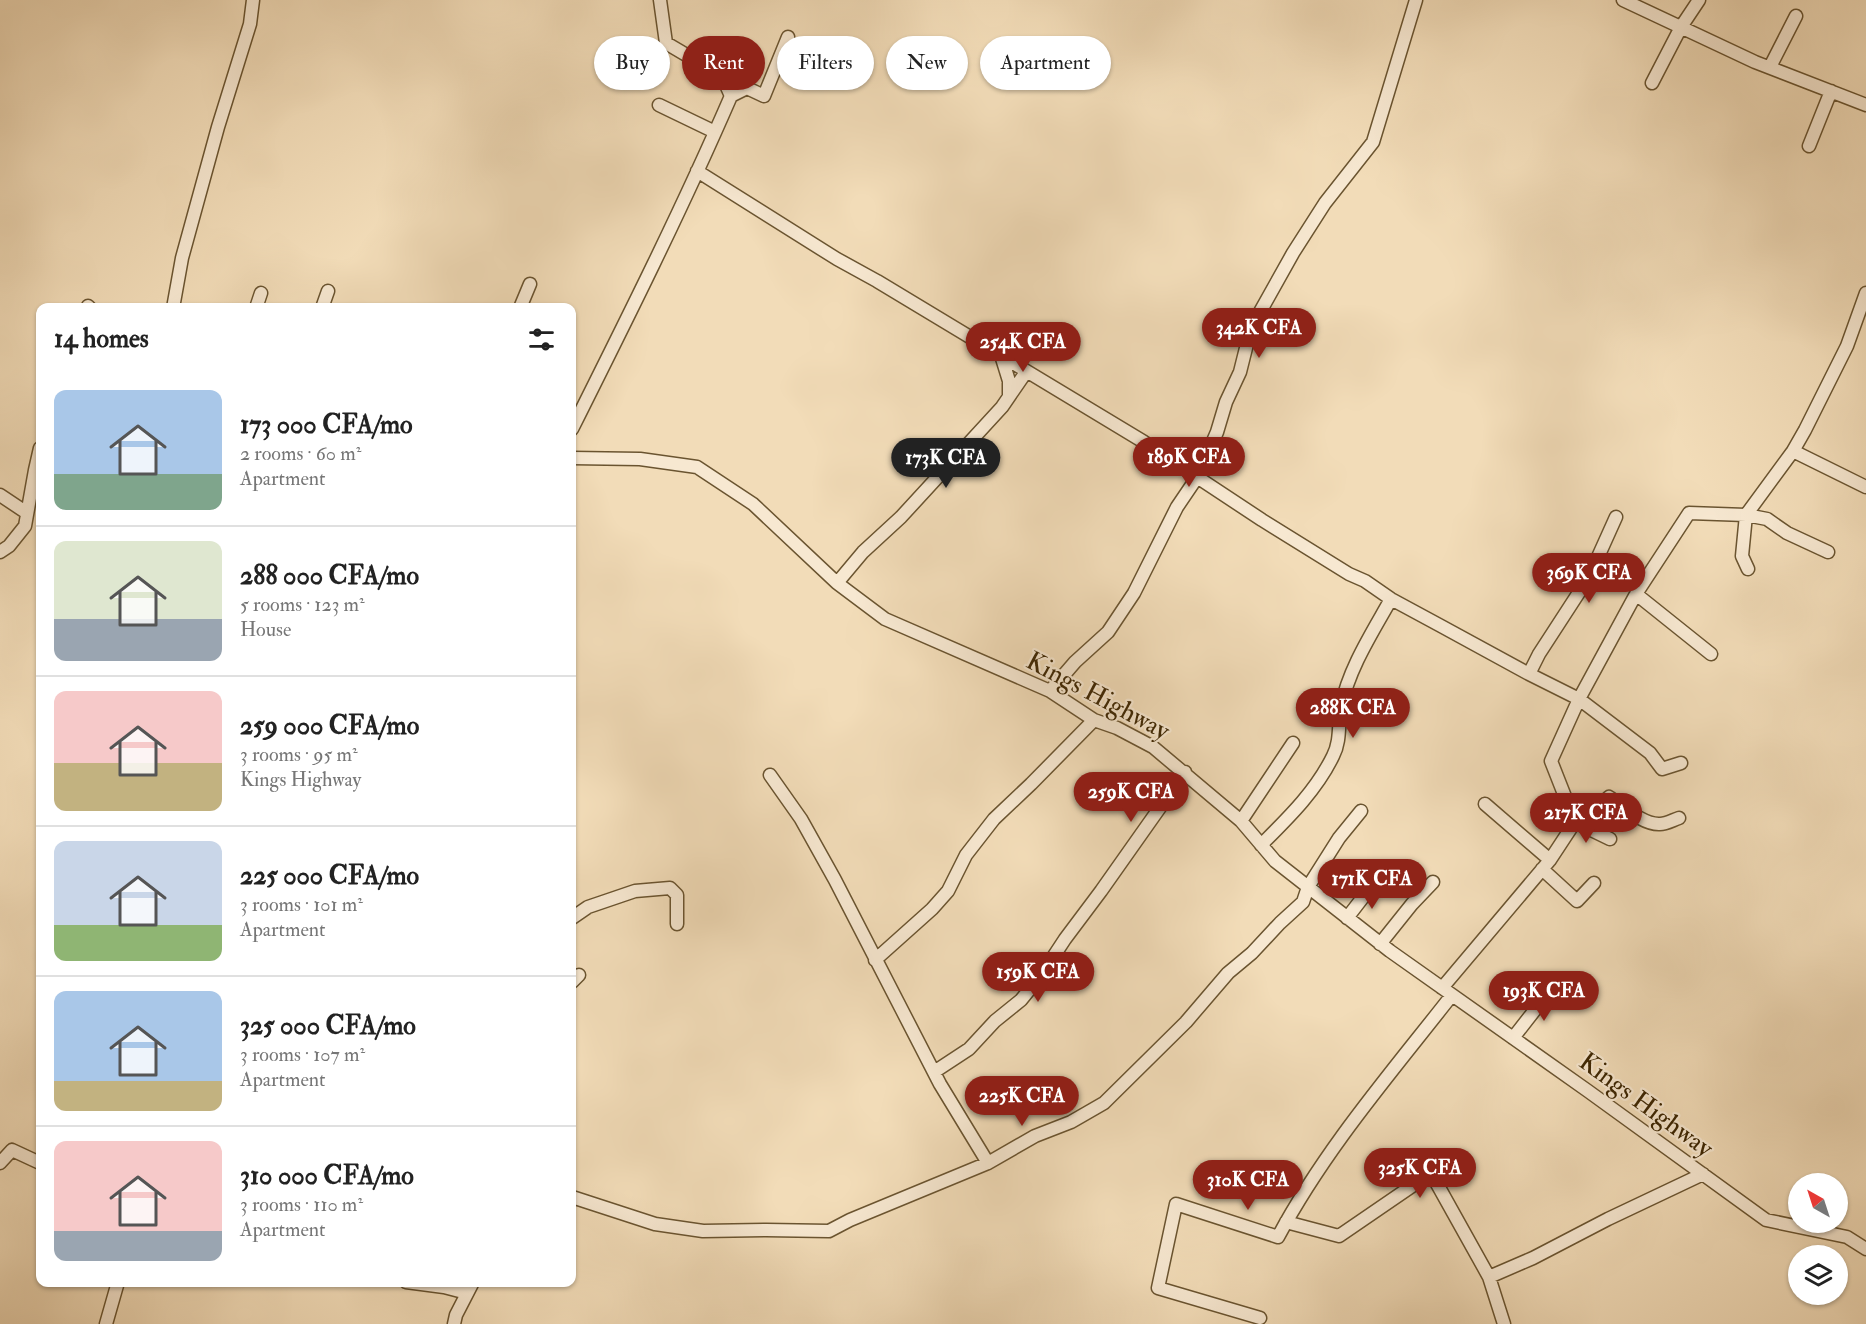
<!DOCTYPE html>
<html lang="en">
<head>
<meta charset="utf-8">
<style>
  :root { --surface:#fff; --page:#f6f6f6; --text:#222; --muted:#767676; --line:#e0e0e0; --accent:#8f2418 }
  body { margin:0; font-family:"IM FELL Double Pica",serif; background:var(--page); color:var(--text); height:100vh; display:flex; flex-direction:column; font-size:22px; white-space:nowrap }
  * { box-sizing:border-box; margin:0 }
  p { font-size:20px; color:var(--muted) }
  .icon { flex:none; width:33px; height:33px; fill:none; stroke:currentColor; stroke-width:2; stroke-linecap:round; stroke-linejoin:round }
  .map { position:relative; flex:1; overflow:hidden }
  .side { position:absolute; left:36px; top:303px; width:540px; height:984px; display:flex; flex-direction:column; background:var(--surface); border-radius:12px; box-shadow:0 2px 4px #0004 }
  .side>* { flex:none }
  .top-card { position:absolute; left:594px; top:36px; width:570px; height:54px; display:flex; gap:12px }
  .needle { width:39px; rotate:321deg }
  .fabs { position:absolute; left:1788px; top:1173px; display:grid; gap:12px }
  .fabs a { display:grid; place-items:center; width:60px; height:60px; border-radius:50%; background:var(--surface); box-shadow:0 2px 4px #0004; font-size:30px }
  .price { position:absolute; translate:-50% -51px; padding:0 14px; border-radius:21px; background:var(--accent); color:#fff; font-size:20px; line-height:39px; filter:drop-shadow(0 2px 3px #0008) }
  .price::after { content:''; position:absolute; left:50%; top:36px; width:18px; height:14px; margin-left:-9px; background:inherit; clip-path:polygon(0 0,100% 0,50% 100%) }
  .price.on { background:#222; color:#fff }
  ul { padding:0; list-style:none }
  li { display:flex; align-items:center; gap:18px; height:150px; padding:0 18px }
  li+li { border-top:2px solid var(--line) }
  li span { display:grid; place-items:center; flex:none; width:168px; height:120px; border-radius:12px; color:#555 }
  li>.icon { margin-inline-start:auto }
  span .icon { width:72px; height:72px; fill:#fffc; stroke-width:1 }
  li b { font-size:26px }
  h2 { display:flex; justify-content:space-between; align-items:center; height:72px; padding:0 18px; font-size:26px }
  .chip { padding:0 21px; border-radius:27px; background:var(--surface); box-shadow:0 2px 4px #0004; font-size:21px; line-height:54px }
  .chip.on { background:var(--accent); color:#fff }
  .map>svg:first-child { display:block }
</style>
</head>
<body>
<div class="map">
<svg width="1866" height="1324" viewBox="0 0 1866 1324">
  <rect width="100%" height="100%" fill="#f2dcb8"/>
  <filter id="stains"><feTurbulence type="fractalNoise" baseFrequency=".00333" numOctaves="4"/><feColorMatrix values="0 0 0 0 .2 0 0 0 0 .09 0 0 0 0 .02 0 0 0 .5 -.17"/></filter>
  <radialGradient id="worn" r=".72"><stop offset=".6" stop-color="#630" stop-opacity="0"/><stop offset="1" stop-color="#630" stop-opacity=".3"/></radialGradient>
  <g fill="none" stroke-linecap="round" stroke-linejoin="round">
    <!-- minor casing -->
    <g stroke="#6a5430" stroke-width="15">
      <path id="minor" d="M1623,0L1755,62L1866,105
        M1770,67L1796,16
        M1652,83L1681,27L1699,0
        M731,96L747,88L764,96L788,37
        M659,105L715,132
        M1809,146L1831,91
        M697,171L837,259L877,281L1144,442L1262,520L1349,574L1365,581L1391,599L1441,626L1529,674L1579,699L1650,753L1662,769L1681,763
        M88,306L90,308
        M173,308L182,258L218,127L250,24L253,0
        M256,308L261,293
        M322,308L328,291
        M520,308L530,284
        M1001,355L1009,381V396
        M572,429C627,319 682,209 731,96L722,76L666,43L660,0
        M1793,451L1866,487
        M572,458L640,459L697,467L753,504L837,583L885,619L1050,691L1094,720L1117,728L1153,747L1241,821L1275,861L1390,951L1588,1091L1766,1220L1847,1237L1866,1249
        M0,495L27,513
        M0,552L9,546L25,526L35,470L40,448
        M1748,569L1742,556L1746,515L1767,519L1787,533L1828,552
        M837,583L863,552L901,517L1002,407L1026,372
        M1636,594L1711,654
        M1529,674L1539,654L1589,577L1616,517
        M1050,691L1075,662L1108,632L1134,593L1177,507L1198,476L1217,432L1226,402L1240,372L1249,336L1255,321L1293,253L1325,203L1373,142L1416,0
        M770,775L801,819L835,880L940,1084L988,1163
        M1485,804L1550,860
        M1241,821L1293,743
        M1575,822L1587,818L1609,797C1623,806 1643,825 1660,824C1666,824 1673,820 1679,818
        M1575,822L1610,839
        M1261,845C1288,818 1316,791 1333,756C1341,741 1338,723 1341,707C1349,668 1372,633 1391,599
        M1542,869L1577,901L1594,883
        M572,918L588,907L635,891L670,888L677,895V924
        M1347,918L1374,883
        M1380,944L1412,904L1433,882
        M875,960L932,909L948,891L966,855L994,819L1031,784L1094,720
        M572,982L579,975
        M1442,988L1550,860L1575,822L1551,761L1579,699L1636,594L1689,513L1746,515L1793,451L1805,430L1847,346L1866,293
        M1513,1038L1552,988
        M934,1072L969,1049L995,1021L1021,1000L1042,974L1065,939L1101,891L1185,772
        M0,1163L12,1150L40,1163
        M572,1197L655,1224L703,1231L766,1230L829,1231L850,1220L988,1163L1035,1136L1071,1122L1104,1103L1186,1022L1228,973L1252,953L1280,923L1303,902L1308,887L1339,838L1361,811
        M1286,1222L1339,1236L1431,1173L1489,1277L1504,1324
        M1489,1277L1533,1258L1608,1219L1703,1174
        M406,1282L444,1287L467,1293
        M1260,1318L1158,1288L1176,1204L1278,1237C1325,1149 1391,1073 1452,995
        M106,1324L118,1282
        M454,1324L456,1315L473,1282"/>
    </g>
    <!-- minor -->
    <use href="#minor" stroke="#f7e8d1" stroke-width="12"/>
  </g>
  <g text-anchor="middle" dominant-baseline="central" stroke-width="4.5" stroke-linejoin="round" paint-order="stroke">
    <!-- street labels -->
    <g font-size="26" fill="#3d2602" stroke="#f7e8d1">
      <text transform="translate(1098 696) rotate(28)">Kings Highway</text>
      <text transform="translate(1646 1105) rotate(36)">Kings Highway</text>
    </g>
  </g>
  <rect width="100%" height="100%" filter="url(#stains)"/>
  <rect width="100%" height="100%" fill="url(#worn)"/>
</svg>
<div class="fabs">
<a><svg class="needle" viewBox="-14 -14 28 28"><path d="M0-13l5 13h-10z" fill="#e53935"/><path d="M0 13l5-13h-10z" fill="#767676"/></svg></a>
<a><svg class="icon" aria-label="layers" viewBox="0 0 24 24"><path d="M12 4l9 5-9 5-9-5zM3 14l9 5 9-5"/></svg></a>
</div>
<b class="price" style="left:1259px;top:359px">342K CFA</b>
<b class="price" style="left:1023px;top:373px">254K CFA</b>
<b class="price" style="left:1189px;top:488px">189K CFA</b>
<b class="price on" style="left:946px;top:489px">173K CFA</b>
<b class="price" style="left:1589px;top:604px">369K CFA</b>
<b class="price" style="left:1353px;top:739px">288K CFA</b>
<b class="price" style="left:1131px;top:823px">259K CFA</b>
<b class="price" style="left:1586px;top:844px">217K CFA</b>
<b class="price" style="left:1372px;top:910px">171K CFA</b>
<b class="price" style="left:1038px;top:1003px">159K CFA</b>
<b class="price" style="left:1544px;top:1022px">193K CFA</b>
<b class="price" style="left:1022px;top:1127px">225K CFA</b>
<b class="price" style="left:1420px;top:1199px">325K CFA</b>
<b class="price" style="left:1248px;top:1211px">310K CFA</b>
<div class="top-card">
<a class="chip">Buy</a>
<a class="chip on">Rent</a>
<a class="chip">Filters</a>
<a class="chip">New</a>
<a class="chip">Apartment</a>
</div>
<section class="side">
<h2>14 homes<svg class="icon" aria-label="filters" viewBox="0 0 24 24"><path d="M4 7h16M4 17h16"/><circle cx="9" cy="7" r="2"/><circle cx="15" cy="17" r="2"/></svg></h2>
<ul>
<li><span style="background:linear-gradient(#a9c7e8 70%,#7fa58c 0)"><svg class="icon" aria-label="home" viewBox="0 0 24 24"><path d="M3 11l9-7 9 7M6 9v11h12V9"/></svg></span><div><b>173 000 CFA/mo</b><p>2 rooms · 60 m²</p><p>Apartment</p></div></li>
<li><span style="background:linear-gradient(#dfe7d0 65%,#9aa5b1 0)"><svg class="icon" aria-label="home" viewBox="0 0 24 24"><path d="M3 11l9-7 9 7M6 9v11h12V9"/></svg></span><div><b>288 000 CFA/mo</b><p>5 rooms · 123 m²</p><p>House</p></div></li>
<li><span style="background:linear-gradient(#f6c9c9 60%,#c2b280 0)"><svg class="icon" aria-label="home" viewBox="0 0 24 24"><path d="M3 11l9-7 9 7M6 9v11h12V9"/></svg></span><div><b>259 000 CFA/mo</b><p>3 rooms · 95 m²</p><p>Kings Highway</p></div></li>
<li><span style="background:linear-gradient(#c9d6e8 70%,#8fb573 0)"><svg class="icon" aria-label="home" viewBox="0 0 24 24"><path d="M3 11l9-7 9 7M6 9v11h12V9"/></svg></span><div><b>225 000 CFA/mo</b><p>3 rooms · 101 m²</p><p>Apartment</p></div></li>
<li><span style="background:linear-gradient(#a9c7e8 75%,#c2b280 0)"><svg class="icon" aria-label="home" viewBox="0 0 24 24"><path d="M3 11l9-7 9 7M6 9v11h12V9"/></svg></span><div><b>325 000 CFA/mo</b><p>3 rooms · 107 m²</p><p>Apartment</p></div></li>
<li><span style="background:linear-gradient(#f6c9c9 75%,#9aa5b1 0)"><svg class="icon" aria-label="home" viewBox="0 0 24 24"><path d="M3 11l9-7 9 7M6 9v11h12V9"/></svg></span><div><b>310 000 CFA/mo</b><p>3 rooms · 110 m²</p><p>Apartment</p></div></li>
</ul>
</section>
</div>
</body>
</html>
